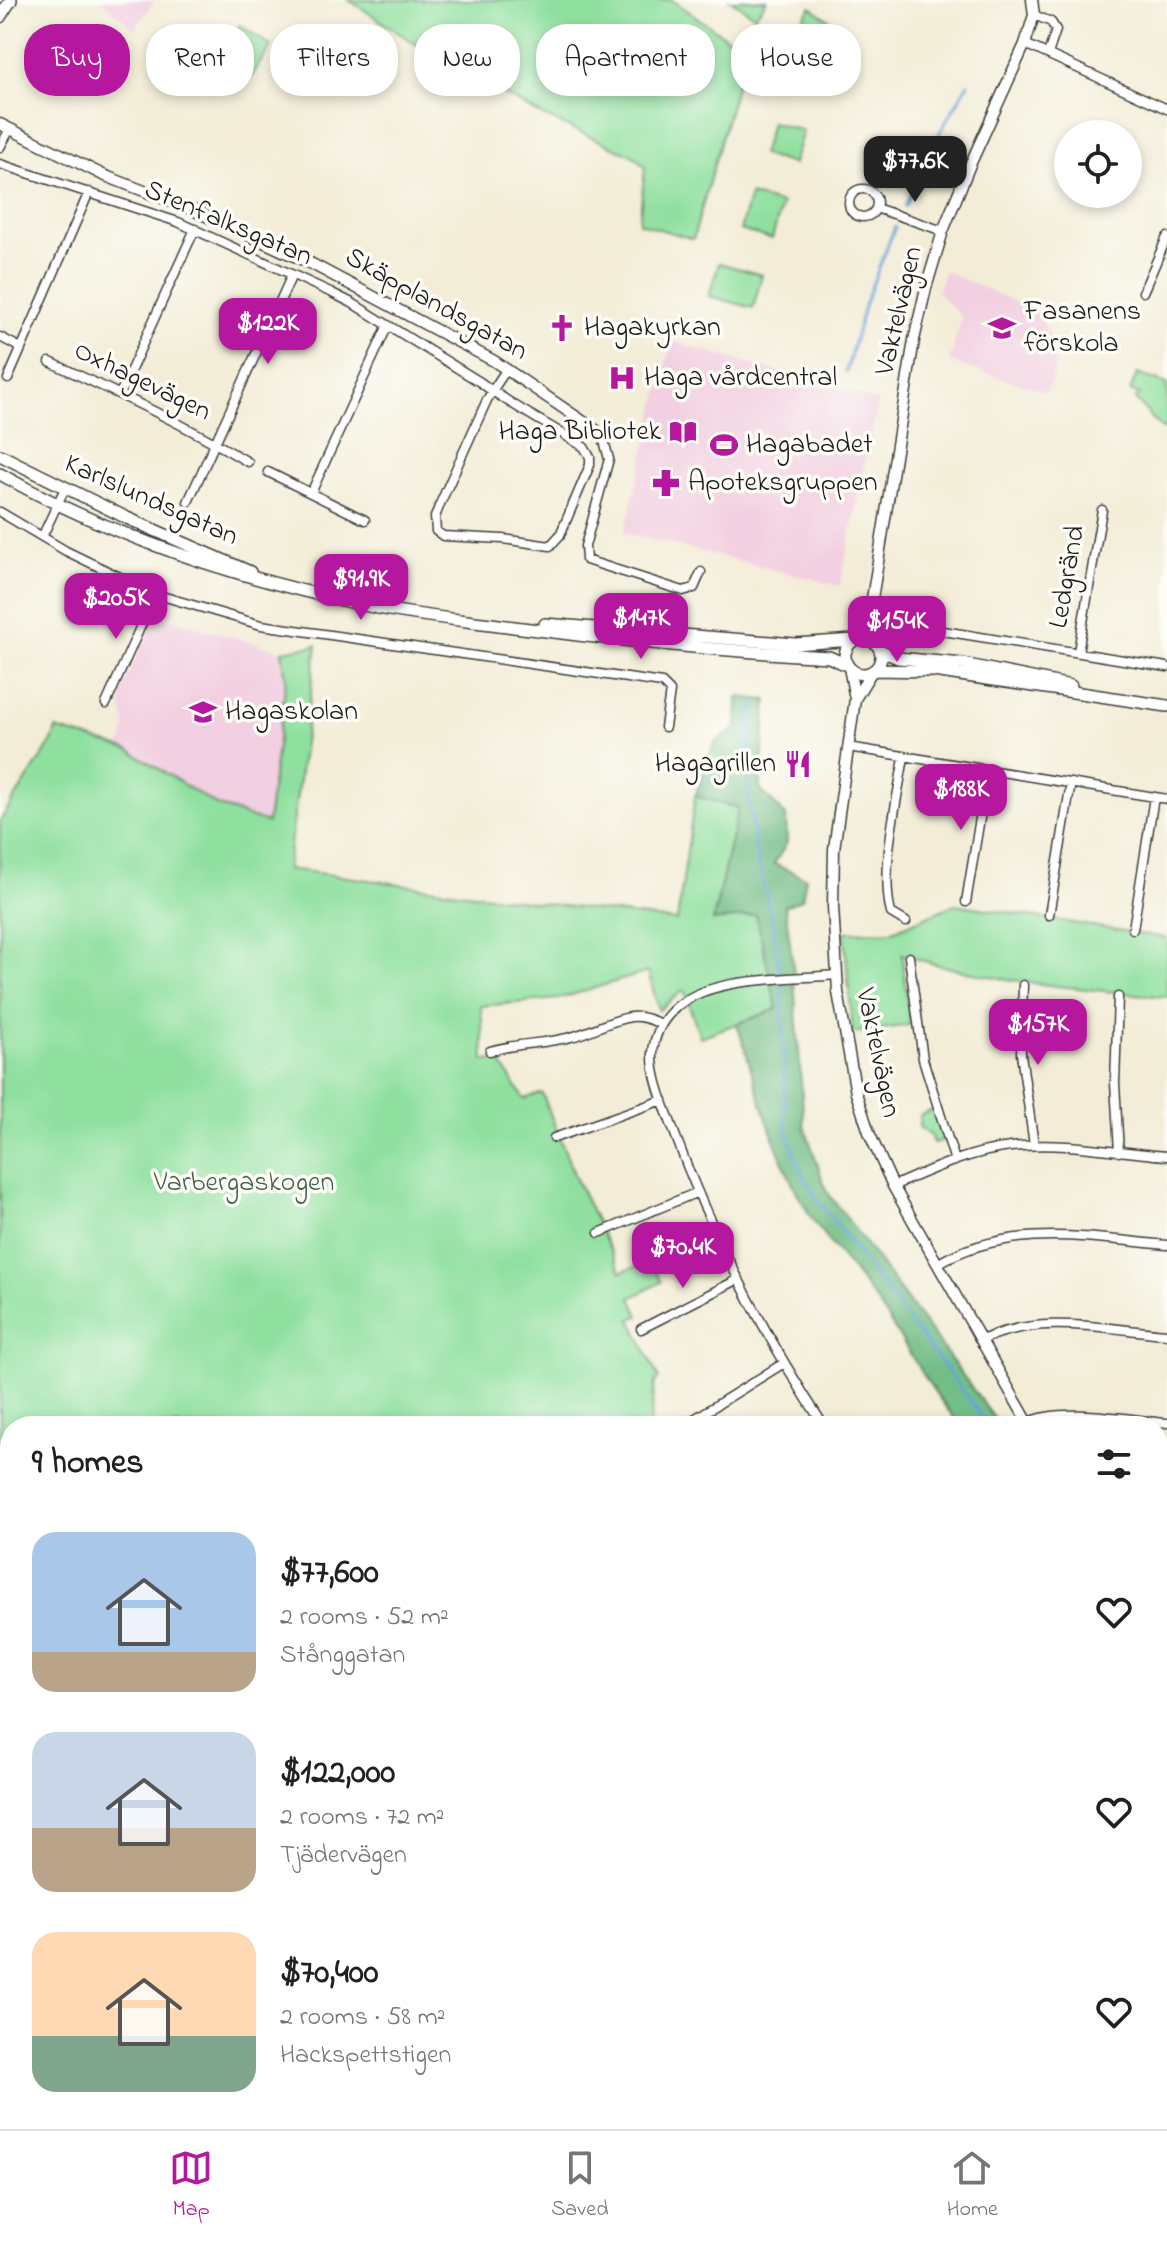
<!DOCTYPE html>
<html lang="en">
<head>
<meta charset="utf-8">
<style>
  :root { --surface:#fff; --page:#f2f2f2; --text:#202124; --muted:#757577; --line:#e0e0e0; --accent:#b5179e }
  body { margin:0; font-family:"Indie Flower",sans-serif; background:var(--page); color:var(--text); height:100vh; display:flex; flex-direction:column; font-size:30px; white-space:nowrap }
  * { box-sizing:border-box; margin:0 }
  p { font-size:26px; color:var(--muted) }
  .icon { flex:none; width:44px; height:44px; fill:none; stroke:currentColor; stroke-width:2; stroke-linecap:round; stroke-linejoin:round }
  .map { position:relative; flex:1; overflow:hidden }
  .side { position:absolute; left:0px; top:1416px; width:1168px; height:714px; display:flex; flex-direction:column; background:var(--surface); border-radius:32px 32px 0 0; box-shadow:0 4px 12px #0003 }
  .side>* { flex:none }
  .banner { position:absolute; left:24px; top:24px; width:1120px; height:72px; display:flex; gap:16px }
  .fabs { position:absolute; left:1054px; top:120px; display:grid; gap:16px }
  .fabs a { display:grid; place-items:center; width:88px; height:88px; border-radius:50%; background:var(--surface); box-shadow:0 4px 12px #0003; font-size:40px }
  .price { position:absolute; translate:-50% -68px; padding:0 18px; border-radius:16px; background:var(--accent); color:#fff; font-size:26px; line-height:52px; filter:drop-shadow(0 2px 4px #0008) }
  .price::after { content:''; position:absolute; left:50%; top:48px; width:24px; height:18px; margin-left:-12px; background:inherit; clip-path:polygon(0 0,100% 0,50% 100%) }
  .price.selected { background:#222; color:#fff }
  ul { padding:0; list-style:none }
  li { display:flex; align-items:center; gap:24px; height:200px; padding:0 32px }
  li span { display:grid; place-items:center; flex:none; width:224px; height:160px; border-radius:24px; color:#555 }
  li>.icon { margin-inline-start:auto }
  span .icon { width:96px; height:96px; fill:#fffc; stroke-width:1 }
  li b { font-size:34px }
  h2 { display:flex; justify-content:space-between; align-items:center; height:96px; padding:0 32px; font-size:34px }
  .chip { padding:0 28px; border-radius:32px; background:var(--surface); box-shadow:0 4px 12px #0003; font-size:28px; line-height:72px }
  .chip.selected { background:var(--accent); color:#fff }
  .tabs { display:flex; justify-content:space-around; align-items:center; height:112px; border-top:2px solid var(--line); background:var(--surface); font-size:22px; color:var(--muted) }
  .tabs a { display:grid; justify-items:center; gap:4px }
  .tabs .selected { color:var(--accent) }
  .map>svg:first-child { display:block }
</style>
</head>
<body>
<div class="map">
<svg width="1167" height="2129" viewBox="0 0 1167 2129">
  <rect width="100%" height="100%" fill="#fdfcf7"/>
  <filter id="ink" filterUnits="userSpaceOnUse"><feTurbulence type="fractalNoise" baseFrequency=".0125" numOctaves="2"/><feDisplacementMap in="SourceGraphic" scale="16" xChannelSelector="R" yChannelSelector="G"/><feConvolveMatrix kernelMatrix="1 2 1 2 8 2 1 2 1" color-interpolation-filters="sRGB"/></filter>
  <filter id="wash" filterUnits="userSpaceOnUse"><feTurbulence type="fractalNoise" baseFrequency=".006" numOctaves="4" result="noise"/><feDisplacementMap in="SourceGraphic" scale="32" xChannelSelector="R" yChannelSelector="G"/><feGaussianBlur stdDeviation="1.8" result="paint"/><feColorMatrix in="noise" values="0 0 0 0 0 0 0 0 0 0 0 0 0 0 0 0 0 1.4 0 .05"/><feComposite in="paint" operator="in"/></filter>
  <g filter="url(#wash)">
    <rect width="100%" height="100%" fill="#f3edd7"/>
    <!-- built -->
    <path fill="#f2cfe1" d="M102,0H155L134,30Z
      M944,271L1037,311L1052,340L1055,366L1051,383L1046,392L949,362L962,317L937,292Z
      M672,341L878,401L840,586L624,533Z
      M155,615L282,651L286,679L267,823L218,806L120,747L126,728L120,695Z"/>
    <!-- green -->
    <path fill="#8fe09f" stroke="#567e5e" stroke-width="2" d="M349,0H672L746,51L693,239L639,223L645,167L634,156L541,115L434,56Z
      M730,0H767L755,16Z
      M811,7L840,27L818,59L789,39Z
      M240,25L271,46L251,77L219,56Z
      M771,122L803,131L793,164L762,155Z
      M750,195L782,204L772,239L740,230Z
      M719,263L762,275L753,308L709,296Z
      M1137,374L1167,384V429H1162L1135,399L1140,395L1130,391Z
      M317,645L287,869L677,921L695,796L738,808L713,921L756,914L777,1009L700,1037L684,990L659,1010L648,972L558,999L481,1006L484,1061L499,1060L524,1099L542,1093L576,1179L621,1272L651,1261L661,1282L631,1298L639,1316L631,1319L659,1379L655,1382L650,1426H10V2120H755L759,2129H35L0,2118V821L52,741L56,729L129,750L218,806L267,823L286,679L282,651Z
      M955,904L1167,938V997C1078,988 987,983 902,954L910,1025L853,1033L844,932L893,931Z
      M935,1109L945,1140L933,1143L930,1135L919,1127L920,1115Z"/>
    <!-- forest -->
    <path fill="#73be86" stroke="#486d51" stroke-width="2" d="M738,697L767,700L760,789L786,816L787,843L774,864L806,878L802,899L785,906L793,965L804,1124L826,1190L1000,1426H961C928,1388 904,1341 875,1300C854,1269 827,1244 808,1212C773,1155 758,1087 737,1024L777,1009L756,915L713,921L738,808L695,796L714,743L737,728Z
      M1158,1587L1167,1603V1789L1158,1775Z
      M1167,2061V2129H1132L1135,2120H1158V2068Z"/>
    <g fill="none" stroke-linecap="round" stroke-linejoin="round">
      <!-- stream -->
      <path stroke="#69a3d9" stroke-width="3" d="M905,206L939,134L968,84
        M846,372L865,303L895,227
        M755,703L746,761L748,792L756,853L774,928L782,991L785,1120L790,1141L801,1171L817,1199L989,1426
        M1158,1760L1167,1775"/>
    </g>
  </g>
  <g filter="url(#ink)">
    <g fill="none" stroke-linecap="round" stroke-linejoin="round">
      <!-- minor casing -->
      <g stroke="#3c3b38" stroke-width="11">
        <path id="minor" d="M1034,15L1051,22L1056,30L1048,54
          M1025,44L1167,109
          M0,147L10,129
          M0,164L178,222L330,292L352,303L480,382C513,407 550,425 584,447L590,457V465L560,535L550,546L503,539L443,536L436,531L435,517L440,504L487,400C493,389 500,379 507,369
          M849 203a14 14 0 1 1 28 0a14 14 0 1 1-28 0Z
          M876,208L943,231
          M1143,292L1167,237
          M0,337L21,348
          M50,362C117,393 184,424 248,462
          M8,379L89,192
          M120,394L195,229
          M597,431L603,437L609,459L585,546L586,560L683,591L694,588L701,572
          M268,472L365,520
          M311,493L388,325
          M188,502L292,275
          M0,512L66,551L155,594L261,625L662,683L670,691L665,727
          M42,537L65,488
          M871,605L892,608L923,626L937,630L1167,667
          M1078,652L1102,510
          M106,704L155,594
          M848,747L1167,799
          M904,757C897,802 880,869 891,913L906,922
          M966,902L988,770
          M1049,915L1071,783
          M1133,929L1154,797
          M909,957L923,1059L955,1161
          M1023,985L1021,1054L1034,1145
          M1118,997L1115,1083L1119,1152
          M490,1051C517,1043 544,1044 571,1037C591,1032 610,1020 631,1017C643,1016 651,1020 661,1024
          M554,1138L663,1100
          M893,1186C930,1170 971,1151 1011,1147C1062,1141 1116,1152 1167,1156
          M599,1233L698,1192
          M937,1264C1008,1222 1090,1238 1167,1245
          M641,1329L739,1279
          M982,1340C1039,1313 1106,1329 1167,1334
          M1028,1423C1057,1406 1133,1420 1167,1423
          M683,1426L784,1363
          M824,1426C763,1333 711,1234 673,1129C665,1106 652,1078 653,1053C654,1036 661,1022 673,1010C708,975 789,980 836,975
          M1158,1524L1167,1525"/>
      </g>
      <!-- tertiary casing -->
      <g stroke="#3c3b38" stroke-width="13">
        <path id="tertiary" d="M0,124L103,175L193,210L312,264L494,361L597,431
          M871,607L877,646
          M858,639L871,605L914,340L926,288L943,231L969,167L1025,44L1034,15L1032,0
          M849,667L855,699L834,849L833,906L838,992L856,1093L870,1135L893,1186L1030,1426
          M855,699L872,671
          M1010,2120L1016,2129"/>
      </g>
      <!-- secondary casing -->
      <g stroke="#3c3b38" stroke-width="14">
        <path id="secondary" d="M0,17L11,0
          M0,455L127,518L250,572
          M0,474C113,538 238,578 364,605C413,616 464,620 514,627C619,641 723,651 829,657L847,665
          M545,624L795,644L855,640
          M845 656a18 18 0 1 1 36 0a18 18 0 1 1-36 0Z
          M880,650L898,658L963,664L1071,686
          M874,670L933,671L1167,706"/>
      </g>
      <!-- minor -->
      <use href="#minor" stroke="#fff" stroke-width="8"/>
      <!-- tertiary -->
      <use href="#tertiary" stroke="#fff" stroke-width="10"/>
      <!-- secondary -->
      <use href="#secondary" stroke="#fff" stroke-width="11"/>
    </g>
  </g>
  <!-- icons -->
  <defs>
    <g id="church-bare" transform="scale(2.16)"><path d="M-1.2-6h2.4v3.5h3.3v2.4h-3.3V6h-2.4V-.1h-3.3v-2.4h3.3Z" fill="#b5179e" stroke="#fdfcf7" stroke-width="2.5" paint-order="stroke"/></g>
    <g id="school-bare" transform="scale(2.16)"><path d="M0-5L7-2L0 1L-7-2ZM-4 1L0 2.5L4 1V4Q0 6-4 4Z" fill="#b5179e" stroke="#fdfcf7" stroke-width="2.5" paint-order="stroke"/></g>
    <g id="hospital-bare" transform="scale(2.16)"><path d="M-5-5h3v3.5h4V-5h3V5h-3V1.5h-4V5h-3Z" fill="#b5179e" stroke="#fdfcf7" stroke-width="2.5" paint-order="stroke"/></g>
    <g id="library-bare" transform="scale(2.16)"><path d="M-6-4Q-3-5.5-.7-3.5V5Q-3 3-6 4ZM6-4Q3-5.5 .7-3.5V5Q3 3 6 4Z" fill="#b5179e" stroke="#fdfcf7" stroke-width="2.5" paint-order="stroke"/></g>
    <g id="stadium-bare" transform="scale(2.16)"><path d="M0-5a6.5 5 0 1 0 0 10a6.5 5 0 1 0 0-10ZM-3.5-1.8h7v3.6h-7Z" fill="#b5179e" stroke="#fdfcf7" stroke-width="2.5" paint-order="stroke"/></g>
    <g id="pharmacy-bare" transform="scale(2.16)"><path d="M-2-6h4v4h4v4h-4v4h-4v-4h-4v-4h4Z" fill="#b5179e" stroke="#fdfcf7" stroke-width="2.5" paint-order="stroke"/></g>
    <g id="restaurant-bare" transform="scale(2.16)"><path d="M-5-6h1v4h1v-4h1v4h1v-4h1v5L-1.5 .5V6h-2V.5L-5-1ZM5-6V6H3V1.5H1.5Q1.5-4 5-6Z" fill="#b5179e" stroke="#fdfcf7" stroke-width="2.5" paint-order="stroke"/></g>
  </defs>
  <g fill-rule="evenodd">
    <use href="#church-bare" x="562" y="328"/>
    <use href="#school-bare" x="1002" y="328"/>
    <use href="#hospital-bare" x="622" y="378"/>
    <use href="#library-bare" x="683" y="432"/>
    <use href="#stadium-bare" x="724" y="445"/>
    <use href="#pharmacy-bare" x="666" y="483"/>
    <use href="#school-bare" x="203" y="712"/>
    <use href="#restaurant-bare" x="798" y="764"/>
  </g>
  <g text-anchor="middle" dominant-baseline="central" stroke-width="7" stroke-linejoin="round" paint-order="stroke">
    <!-- street labels -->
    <g font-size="28" fill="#1c1c1c" stroke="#fdfcf7">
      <text transform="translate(228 224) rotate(23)">Stenfalksgatan</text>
      <text transform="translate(436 305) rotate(29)">Skäpplandsgatan</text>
      <text transform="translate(900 311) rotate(-77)">Vaktelvägen</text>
      <text transform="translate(142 382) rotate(26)">Oxhagevägen</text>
      <text transform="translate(151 501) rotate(24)">Karlslundsgatan</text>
      <text transform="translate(1068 577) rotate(-80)">Ledgränd</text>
      <text transform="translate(877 1053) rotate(78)">Vaktelvägen</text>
    </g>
    <!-- poi labels -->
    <g font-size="28" fill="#1c1c1c" stroke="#fdfcf7" text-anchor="start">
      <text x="1024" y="312">Fasanens<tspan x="1024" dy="32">förskola</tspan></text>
      <text x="584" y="328">Hagakyrkan</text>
      <text x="644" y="378">Haga vårdcentral</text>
      <text x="661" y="432" text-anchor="end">Haga Bibliotek</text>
      <text x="746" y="445">Hagabadet</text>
      <text x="688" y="483">Apoteksgruppen</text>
      <text x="225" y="712">Hagaskolan</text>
      <text x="776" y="764" text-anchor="end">Hagagrillen</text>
    </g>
    <!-- park labels -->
    <g font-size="28" fill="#44614a" stroke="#fdfcf7">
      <text x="244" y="1183">Varbergaskogen</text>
    </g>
  </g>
</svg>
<div class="fabs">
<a><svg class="icon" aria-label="locate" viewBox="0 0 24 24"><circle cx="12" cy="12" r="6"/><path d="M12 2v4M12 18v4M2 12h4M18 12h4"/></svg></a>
</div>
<b class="price selected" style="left:915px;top:204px">$77.6K</b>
<b class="price" style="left:268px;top:366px">$122K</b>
<b class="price" style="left:361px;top:622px">$91.9K</b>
<b class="price" style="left:116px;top:641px">$205K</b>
<b class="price" style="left:641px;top:661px">$147K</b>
<b class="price" style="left:897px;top:664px">$154K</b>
<b class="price" style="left:961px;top:832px">$188K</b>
<b class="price" style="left:1038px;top:1067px">$157K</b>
<b class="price" style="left:683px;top:1290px">$70.4K</b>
<div class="banner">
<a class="chip selected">Buy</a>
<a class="chip">Rent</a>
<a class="chip">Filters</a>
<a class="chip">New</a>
<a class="chip">Apartment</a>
<a class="chip">House</a>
</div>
<section class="side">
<h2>9 homes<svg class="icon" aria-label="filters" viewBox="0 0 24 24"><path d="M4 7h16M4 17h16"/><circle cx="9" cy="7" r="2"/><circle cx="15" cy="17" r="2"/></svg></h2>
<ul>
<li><span style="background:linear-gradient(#a9c7e8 75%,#b9a48a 0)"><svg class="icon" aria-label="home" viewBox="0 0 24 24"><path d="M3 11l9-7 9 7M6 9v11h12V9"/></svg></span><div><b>$77,600</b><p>2 rooms · 52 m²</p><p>Stånggatan</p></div><svg class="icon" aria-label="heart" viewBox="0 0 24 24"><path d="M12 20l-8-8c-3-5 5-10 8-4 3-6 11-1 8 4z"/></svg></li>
<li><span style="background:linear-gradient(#c9d6e8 60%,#b9a48a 0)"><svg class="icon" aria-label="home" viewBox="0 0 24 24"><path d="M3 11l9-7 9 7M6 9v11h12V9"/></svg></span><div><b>$122,000</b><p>2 rooms · 72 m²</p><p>Tjädervägen</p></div><svg class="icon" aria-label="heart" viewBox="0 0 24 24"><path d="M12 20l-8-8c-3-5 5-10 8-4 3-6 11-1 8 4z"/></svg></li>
<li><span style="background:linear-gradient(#ffd9b3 65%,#7fa58c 0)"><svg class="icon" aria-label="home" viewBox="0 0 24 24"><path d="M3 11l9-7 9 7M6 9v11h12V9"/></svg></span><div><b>$70,400</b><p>2 rooms · 58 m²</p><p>Hackspettstigen</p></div><svg class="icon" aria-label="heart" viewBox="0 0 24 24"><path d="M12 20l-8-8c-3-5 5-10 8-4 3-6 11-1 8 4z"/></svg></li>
</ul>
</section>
</div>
<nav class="tabs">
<a class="selected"><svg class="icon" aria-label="map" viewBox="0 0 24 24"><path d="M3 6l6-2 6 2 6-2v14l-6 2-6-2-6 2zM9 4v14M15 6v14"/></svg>Map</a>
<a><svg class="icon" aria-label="saved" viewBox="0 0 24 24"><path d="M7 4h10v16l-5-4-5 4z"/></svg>Saved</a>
<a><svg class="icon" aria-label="home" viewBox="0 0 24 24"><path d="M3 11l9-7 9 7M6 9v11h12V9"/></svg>Home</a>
</nav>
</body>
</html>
